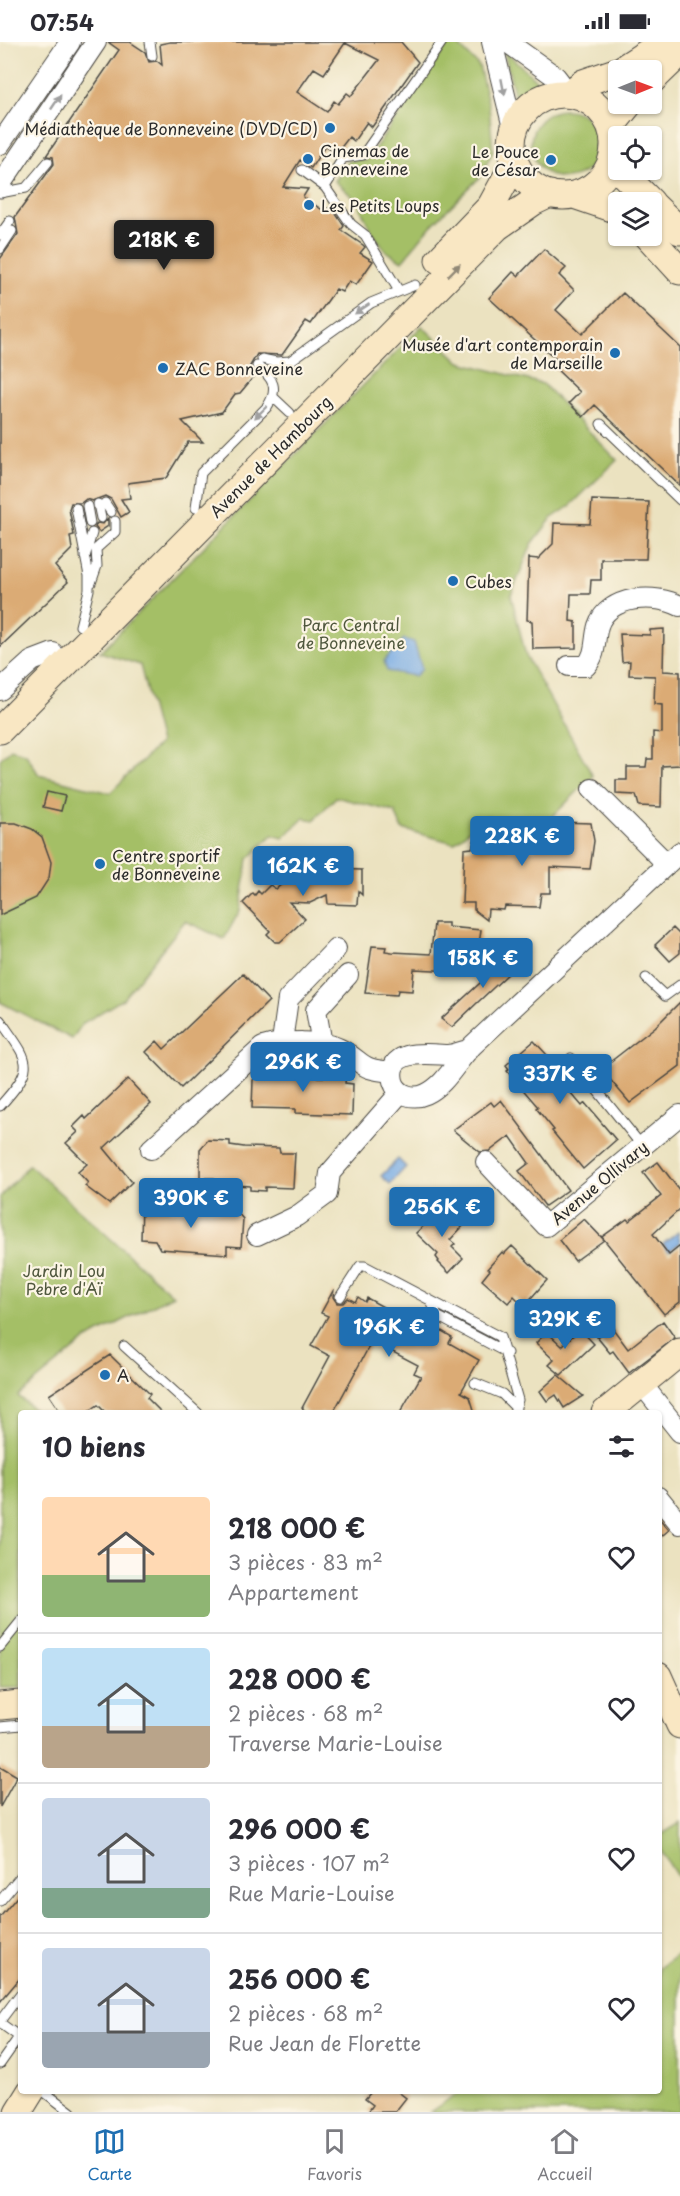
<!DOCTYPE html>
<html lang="fr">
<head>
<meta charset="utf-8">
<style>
  :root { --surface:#fff; --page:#f7f7f7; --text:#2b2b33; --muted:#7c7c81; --line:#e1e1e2; --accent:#1f6fb2 }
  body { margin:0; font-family:"Playpen Sans",sans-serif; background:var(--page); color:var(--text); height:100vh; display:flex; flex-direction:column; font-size:22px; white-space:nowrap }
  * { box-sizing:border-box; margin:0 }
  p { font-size:20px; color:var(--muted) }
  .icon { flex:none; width:33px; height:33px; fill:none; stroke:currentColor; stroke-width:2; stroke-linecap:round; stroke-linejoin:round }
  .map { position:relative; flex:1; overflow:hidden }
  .sheet { position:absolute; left:18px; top:1368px; width:644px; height:684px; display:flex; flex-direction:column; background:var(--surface); border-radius:6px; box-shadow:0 2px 4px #0004 }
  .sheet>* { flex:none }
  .needle { width:39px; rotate:89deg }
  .buttons { position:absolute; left:608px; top:18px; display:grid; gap:12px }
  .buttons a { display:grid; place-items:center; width:54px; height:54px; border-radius:6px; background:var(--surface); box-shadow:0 2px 4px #0004; font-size:30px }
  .price { position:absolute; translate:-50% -51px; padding:0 14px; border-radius:6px; background:var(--accent); color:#fff; font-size:20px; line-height:39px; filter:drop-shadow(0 2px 3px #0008) }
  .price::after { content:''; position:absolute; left:50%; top:36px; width:18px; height:14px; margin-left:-9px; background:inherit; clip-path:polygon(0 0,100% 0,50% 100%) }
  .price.current { background:#222; color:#fff }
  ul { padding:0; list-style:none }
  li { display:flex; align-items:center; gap:18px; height:150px; padding:0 24px }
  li+li { border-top:2px solid var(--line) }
  li span { display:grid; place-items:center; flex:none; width:168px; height:120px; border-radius:6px; color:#555 }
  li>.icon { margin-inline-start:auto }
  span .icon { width:72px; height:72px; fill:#fffc; stroke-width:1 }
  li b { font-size:26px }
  h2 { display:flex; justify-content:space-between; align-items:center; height:72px; padding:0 24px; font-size:26px }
  .status { display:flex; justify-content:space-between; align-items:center; height:42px; padding:0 30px; background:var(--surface); direction:ltr }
  .status svg { height:16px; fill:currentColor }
  .menu { display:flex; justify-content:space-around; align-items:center; height:84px; border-top:2px solid var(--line); background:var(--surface); font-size:16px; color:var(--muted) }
  .menu a { display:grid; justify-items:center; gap:3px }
  .menu .current { color:var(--accent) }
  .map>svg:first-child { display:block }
</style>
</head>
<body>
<div class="status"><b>07:54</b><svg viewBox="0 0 49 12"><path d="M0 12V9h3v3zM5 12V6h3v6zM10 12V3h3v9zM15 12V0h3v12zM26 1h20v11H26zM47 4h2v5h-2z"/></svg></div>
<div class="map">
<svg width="680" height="2070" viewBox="0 0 680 2070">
  <rect width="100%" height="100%" fill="#fcf5e5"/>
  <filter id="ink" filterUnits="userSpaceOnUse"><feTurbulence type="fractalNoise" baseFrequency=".0167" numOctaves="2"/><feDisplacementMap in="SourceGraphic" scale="12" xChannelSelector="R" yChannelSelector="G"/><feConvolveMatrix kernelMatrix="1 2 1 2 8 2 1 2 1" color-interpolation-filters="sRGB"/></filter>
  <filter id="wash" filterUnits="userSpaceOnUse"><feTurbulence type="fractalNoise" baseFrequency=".008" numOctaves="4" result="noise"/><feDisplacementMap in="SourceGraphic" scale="24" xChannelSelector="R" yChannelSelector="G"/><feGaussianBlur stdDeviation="1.35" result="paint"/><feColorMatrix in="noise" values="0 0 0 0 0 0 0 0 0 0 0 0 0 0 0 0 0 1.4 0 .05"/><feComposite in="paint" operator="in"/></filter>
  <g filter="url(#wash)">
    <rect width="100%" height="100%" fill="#ebe2c0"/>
    <!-- green -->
    <path fill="#a4bf66" stroke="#687548" stroke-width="1.5" d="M450,0H455L479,24L489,64L493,109L480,135L431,184L402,219L386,209L371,188L357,159L335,139L349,119L361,117L366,119Z
      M504,8L539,41L515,56Z
      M531 102a34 34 0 1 1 68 0a34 34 0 1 1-68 0Z
      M422,284L460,320L543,342L617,418L570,464L552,476L532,502L511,553L526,614L593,734L542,785L486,774L454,801L402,787L395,770L336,755L314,778L304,776L283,796L272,793L248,817L240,868L224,897L185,879L123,957L83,981L72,997L0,960V717L11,707L26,712L39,733L110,751L160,701L140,623L100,610Z
      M29,1123L173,1253L87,1297L18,1354L38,1371H21V1645H0V1155Z
      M680,1781V1839L659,1806V1794Z
      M680,1911V2070H430L461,2049H658L659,1926Z"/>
    <!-- water -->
    <path fill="#78abe4" stroke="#526b88" stroke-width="1.5" d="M404,597L414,600L422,627L415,634L387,629L384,619Z
      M398,1117L406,1125L390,1142L381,1134Z
      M678,1190L680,1201L669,1209L663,1202Z"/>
    <g id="blocks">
      <!-- building -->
      <path fill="#dbab75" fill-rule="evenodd" d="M108,0H130L145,10L149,20L157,19L162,23L160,2L170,0H401L418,20L372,85L367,80L354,99L349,95L336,112L325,104L311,126L300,118L283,145L308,147L303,155L321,167L332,166L344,184L341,188L363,203L365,205L360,211L373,219L364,232L356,243L349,239L342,250L336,247L311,282L306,279L282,313L257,312L250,324L256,332L240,351L235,352L222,370L182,379L203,400H188L166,436L128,441L130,456L121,457L129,470L121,475L111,457L105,454L92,459L86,457L81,461H71L69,467L74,493L70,494L72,507L55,524L68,540L0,605V217L18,192L15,175L54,122L53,115L46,114L119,8ZM345,1L379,18L351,54L347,51L338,62L334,59L327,70L297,50L314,26L324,32Z
        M544,207L566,226L559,233L574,248L556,268L582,292L623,251L680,305V444L595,363L583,375L569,361L580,350L553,324L558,319L489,256L513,230L518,234Z
        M592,458L649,460L646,517H601V538H591L590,552H571L570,579L576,580V606L533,607L532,579L527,578L529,516L538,517L553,502L554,481L590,482Z
        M108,476V484L99,490L95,485L97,481L103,482Z
        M664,587L663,629L680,630V723L662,724L661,765L639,764L636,753L616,752V738H627V725H646L647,717H653V690L662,691V663L654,662L655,634L629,633L630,619L622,620L620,592L650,593V588Z
        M47,750L65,754L61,769L43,765Z
        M558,780L591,781L594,799L590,827L550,825V851H541L539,865L505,864L504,868L488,867L487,878L474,868V861H462L464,807L472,806L476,793L508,794V807L535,808L536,794H550V787H553Z
        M0,781H16L32,787L42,795L51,820L49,836L36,856L0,873Z
        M301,826L362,828V853L358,849L357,863L328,862L327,853L310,861L289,860L305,877L280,900H275L267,892L270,889L243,861L253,851L255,853L258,849L261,852L270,843L276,847Z
        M434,881H448V885L481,888L479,902H476L474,930L414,927L412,949L398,948L397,953L365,951L372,904L386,905L385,909L392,910L431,912Z
        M673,886L680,893V911L670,919L655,903Z
        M516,908L524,917L477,961L452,985L441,977Z
        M243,932L269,959L181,1046L146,1010L157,999L164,1007Z
        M680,960V1024L630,1061L601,1027L655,985Z
        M534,999L565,1032L569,1039L564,1043L582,1064L585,1061L616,1098L583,1127L552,1089L554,1088L536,1066L538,1065L507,1029L509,1027L506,1023Z
        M267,1025H281V1030L305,1031L309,1035H326L331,1031H346L345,1041L353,1042L352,1073L295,1071V1067L252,1066L253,1038Z
        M128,1037L151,1062L104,1106L132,1140L109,1162L85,1144L88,1141L78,1130L87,1122L66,1101L78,1090L73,1085L84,1074L86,1077Z
        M501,1058L568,1148L545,1164L519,1129L529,1121L510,1094L490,1109L480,1110L453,1088L491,1060L494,1064Z
        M208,1098L230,1099V1103L244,1105L279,1106L280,1111H295L293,1146L265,1145V1149L250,1148V1144L236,1143V1140H214V1136H200V1107Z
        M658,1120L680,1149V1167L653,1192L669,1213L680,1204V1260L664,1272L602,1195L627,1177L629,1179L661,1154L643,1131Z
        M142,1162H167L171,1169H236L243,1177L241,1205L227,1204V1212L160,1207L155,1198L141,1197Z
        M442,1166L463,1184L450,1198L455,1202L452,1205L463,1216L449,1231L438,1220L439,1219L436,1215L438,1212L416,1191Z
        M584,1177L604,1198L575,1219L559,1198Z
        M512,1204L547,1238L524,1264L514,1254L508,1261L482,1238L490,1228L488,1226L502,1210L504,1212Z
        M334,1247L333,1255L337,1261H343L348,1256L355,1260L358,1255L365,1260L367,1256L423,1287L427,1280L452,1295L449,1301L479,1318L461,1350L470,1355L475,1371H400L421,1334L414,1331L418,1323L372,1299L333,1371H308L302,1366L330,1314L311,1304L328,1274L321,1271Z
        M663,1279L675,1296L629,1331L613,1309L610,1311L597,1295L611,1284L628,1307Z
        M580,1287L594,1302L561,1333L549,1323L554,1318L536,1301L547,1290L562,1304Z
        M110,1313L150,1352L147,1356L162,1371H106L98,1363L86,1371H61L49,1353Z
        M558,1333L583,1354L564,1366L556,1353L547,1359L540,1349Z
        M658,1475L669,1488L658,1497Z
        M0,1724L17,1734L0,1765Z
        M21,1850V1935L0,1960V1875Z
        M372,2049H397L406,2056L395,2070H368L373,2063L365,2057Z"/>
    </g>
  </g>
  <g filter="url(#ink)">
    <use href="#blocks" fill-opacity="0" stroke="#484641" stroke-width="1.5"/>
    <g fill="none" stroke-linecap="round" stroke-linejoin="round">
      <!-- lane casing -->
      <g stroke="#484641" stroke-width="11">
        <path id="lane" d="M150,0L152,14
          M302,128L325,145L351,182L365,193L399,249
          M325,145L343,116L363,113L442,0
          M0,151L26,146L48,120
          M0,193L10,179
          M0,207L12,189
          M262,317L276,320L290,319L371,261L415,243
          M273,355L290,371
          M601,382L680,458
          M105,461L111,470
          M98,462L101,476
          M87,464L90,481
          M76,466L89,534V548L80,584
          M196,466L201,431L267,365C279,347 274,336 257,324
          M85,515L92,491
          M91,541L97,524L96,507L115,490V479
          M646,936L665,954L680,943
          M0,978C30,1021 37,1023 0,1064
          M571,1016L642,1104
          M340,1255L360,1224H365L500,1295L518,1358L514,1371
          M431,1259L437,1274L507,1311
          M124,1304L198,1371
          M475,1341L502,1352L516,1366
          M0,1605L21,1579
          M0,1685L21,1683
          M0,1859L21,1834
          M0,1979L21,1951
          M0,1981L21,1996
          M0,2022L19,1995
          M43,2049L71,2070"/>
      </g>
      <!-- street casing -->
      <g stroke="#484641" stroke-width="22">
        <path id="street" d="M492,0L514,90
          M507,0L556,35L569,52
          M0,102L70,0
          M0,143L96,0
          M569,624H586C597,612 594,598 598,584C608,553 656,551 680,564
          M0,648L32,619L53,611
          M592,747L667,822
          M282,1000L288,957L336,907
          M322,1002L316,968L348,933
          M469,1008C462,1009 454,1013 447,1013C427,1012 386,1006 393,1039C397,1053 413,1058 426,1052C446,1043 457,1018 473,1003C542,939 611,874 680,810
          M151,1107L263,1005C283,999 324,997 342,1008C367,1023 359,1027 392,1030
          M486,1120L546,1184L680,1073
          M257,1193L297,1174L327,1152L330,1131L400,1051
          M641,1341L680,1390
          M658,1455L680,1482"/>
      </g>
      <!-- secondary casing -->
      <g stroke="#484641" stroke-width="29">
        <path id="secondary" d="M621,28L664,0
          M651,39L680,11
          M569,52L583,41L618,29
          M512 103a51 51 0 1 1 102 0a51 51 0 1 1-102 0Z
          M611,84L629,62
          M619,128L651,160
          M574,153L618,168
          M651,161L680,189
          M648,194L680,229
          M439,218L491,164L515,120
          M0,688L497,185L533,160L550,152
          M605,1371L680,1310
          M658,1634L680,1683
          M0,1664L21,1662
          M18,2070L31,2049"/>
      </g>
      <!-- lane -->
      <use href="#lane" stroke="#fff" stroke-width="9"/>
      <!-- street -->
      <use href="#street" stroke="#fff" stroke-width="20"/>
      <!-- secondary -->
      <use href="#secondary" stroke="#f9e7c3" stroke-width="27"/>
    </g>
    <!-- one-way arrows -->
    <defs><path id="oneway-solid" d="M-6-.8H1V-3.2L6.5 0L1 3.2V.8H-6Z" transform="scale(1.5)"/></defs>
    <g fill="#a0a0a0">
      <use href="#oneway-solid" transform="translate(503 45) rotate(79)"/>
      <use href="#oneway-solid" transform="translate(56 60) rotate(-56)"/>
      <use href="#oneway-solid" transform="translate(362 267) rotate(146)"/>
      <use href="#oneway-solid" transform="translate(261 370) rotate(136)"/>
    </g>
    <use fill="#928977" href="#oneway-solid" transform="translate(454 228) rotate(-45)"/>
  </g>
  <!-- markers -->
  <g fill="#1f6fb2" stroke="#fcf5e5" stroke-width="2">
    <circle cx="330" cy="86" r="6"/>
    <circle cx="308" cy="117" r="6"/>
    <circle cx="551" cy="118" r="6"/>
    <circle cx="309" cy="163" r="6"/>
    <circle cx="615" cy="311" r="6"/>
    <circle cx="163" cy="326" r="6"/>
    <circle cx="453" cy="539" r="6"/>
    <circle cx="100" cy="822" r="6"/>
    <circle cx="105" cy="1333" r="6"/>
  </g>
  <g text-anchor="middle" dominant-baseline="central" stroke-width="4.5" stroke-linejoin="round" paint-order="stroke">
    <!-- poi labels -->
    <g font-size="16" fill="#2b2b2b" stroke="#fcf5e5" text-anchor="start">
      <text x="318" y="86" text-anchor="end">Médiathèque de Bonneveine (DVD/CD)</text>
      <text x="320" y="108">Cinemas de<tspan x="320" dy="18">Bonneveine</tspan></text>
      <text x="539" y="109" text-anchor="end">Le Pouce<tspan x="539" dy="18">de César</tspan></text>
      <text x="321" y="163">Les Petits Loups</text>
      <text x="603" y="302" text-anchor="end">Musée d'art contemporain<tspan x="603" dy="18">de Marseille</tspan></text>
      <text x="175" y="326">ZAC Bonneveine</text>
      <text x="465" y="539">Cubes</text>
      <text x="112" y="813">Centre sportif<tspan x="112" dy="18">de Bonneveine</tspan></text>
      <text x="117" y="1333">A</text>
    </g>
    <!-- street labels -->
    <g font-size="16" fill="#2b2b2b" stroke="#fcf5e5">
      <text transform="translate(270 414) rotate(-45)">Avenue de Hambourg</text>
      <text transform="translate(599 1140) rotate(-40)">Avenue Ollivary</text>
    </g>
    <!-- park labels -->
    <g font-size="16" fill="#4f573d" stroke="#fcf5e5">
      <text x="351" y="582">Parc Central<tspan x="351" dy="18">de Bonneveine</tspan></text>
      <text x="64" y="1228">Jardin Lou<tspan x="64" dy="18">Pebre d'Aï</tspan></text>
    </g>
  </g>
</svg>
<div class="buttons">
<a><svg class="needle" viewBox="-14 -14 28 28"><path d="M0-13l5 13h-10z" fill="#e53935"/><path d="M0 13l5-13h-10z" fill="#7c7c81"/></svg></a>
<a><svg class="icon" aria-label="locate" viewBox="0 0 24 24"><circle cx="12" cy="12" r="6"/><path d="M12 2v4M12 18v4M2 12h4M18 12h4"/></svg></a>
<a><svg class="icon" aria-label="layers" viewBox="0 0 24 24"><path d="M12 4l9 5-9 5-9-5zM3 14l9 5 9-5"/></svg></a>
</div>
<b class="price current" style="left:164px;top:229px">218K €</b>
<b class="price" style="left:522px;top:825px">228K €</b>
<b class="price" style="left:303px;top:855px">162K €</b>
<b class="price" style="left:483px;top:947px">158K €</b>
<b class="price" style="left:303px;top:1051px">296K €</b>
<b class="price" style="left:560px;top:1063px">337K €</b>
<b class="price" style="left:191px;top:1187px">390K €</b>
<b class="price" style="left:442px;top:1196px">256K €</b>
<b class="price" style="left:565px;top:1308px">329K €</b>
<b class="price" style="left:389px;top:1316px">196K €</b>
<section class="sheet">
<h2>10 biens<svg class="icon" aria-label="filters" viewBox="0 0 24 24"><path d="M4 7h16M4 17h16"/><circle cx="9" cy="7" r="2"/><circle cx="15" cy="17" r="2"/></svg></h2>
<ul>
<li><span style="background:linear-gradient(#ffd9b3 65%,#8fb573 0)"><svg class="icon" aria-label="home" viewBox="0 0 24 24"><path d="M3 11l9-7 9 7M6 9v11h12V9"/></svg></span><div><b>218 000 €</b><p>3 pièces · 83 m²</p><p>Appartement</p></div><svg class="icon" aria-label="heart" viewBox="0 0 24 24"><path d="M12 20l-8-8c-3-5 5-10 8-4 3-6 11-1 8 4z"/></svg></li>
<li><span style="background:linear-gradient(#bfe0f5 65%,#b9a48a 0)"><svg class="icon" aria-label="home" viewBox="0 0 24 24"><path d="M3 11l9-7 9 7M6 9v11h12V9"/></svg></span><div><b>228 000 €</b><p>2 pièces · 68 m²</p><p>Traverse Marie-Louise</p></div><svg class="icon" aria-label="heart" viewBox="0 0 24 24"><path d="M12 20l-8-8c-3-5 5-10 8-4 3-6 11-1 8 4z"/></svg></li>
<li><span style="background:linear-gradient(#c9d6e8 75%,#7fa58c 0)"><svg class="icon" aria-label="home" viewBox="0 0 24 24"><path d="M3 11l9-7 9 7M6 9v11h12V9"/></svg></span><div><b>296 000 €</b><p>3 pièces · 107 m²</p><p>Rue Marie-Louise</p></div><svg class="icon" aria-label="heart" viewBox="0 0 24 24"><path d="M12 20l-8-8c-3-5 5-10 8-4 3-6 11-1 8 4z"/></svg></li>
<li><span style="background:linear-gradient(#c9d6e8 70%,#9aa5b1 0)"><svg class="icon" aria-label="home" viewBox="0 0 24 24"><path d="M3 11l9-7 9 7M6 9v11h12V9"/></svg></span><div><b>256 000 €</b><p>2 pièces · 68 m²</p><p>Rue Jean de Florette</p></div><svg class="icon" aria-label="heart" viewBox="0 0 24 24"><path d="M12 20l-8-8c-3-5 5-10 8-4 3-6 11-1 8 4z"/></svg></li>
</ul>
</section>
</div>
<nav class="menu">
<a class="current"><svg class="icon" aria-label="map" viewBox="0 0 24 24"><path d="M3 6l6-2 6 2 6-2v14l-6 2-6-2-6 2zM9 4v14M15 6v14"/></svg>Carte</a>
<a><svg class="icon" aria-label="saved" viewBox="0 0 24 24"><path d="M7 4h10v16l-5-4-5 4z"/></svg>Favoris</a>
<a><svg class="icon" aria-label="home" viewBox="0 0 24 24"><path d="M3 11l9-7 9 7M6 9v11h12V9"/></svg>Accueil</a>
</nav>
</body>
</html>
